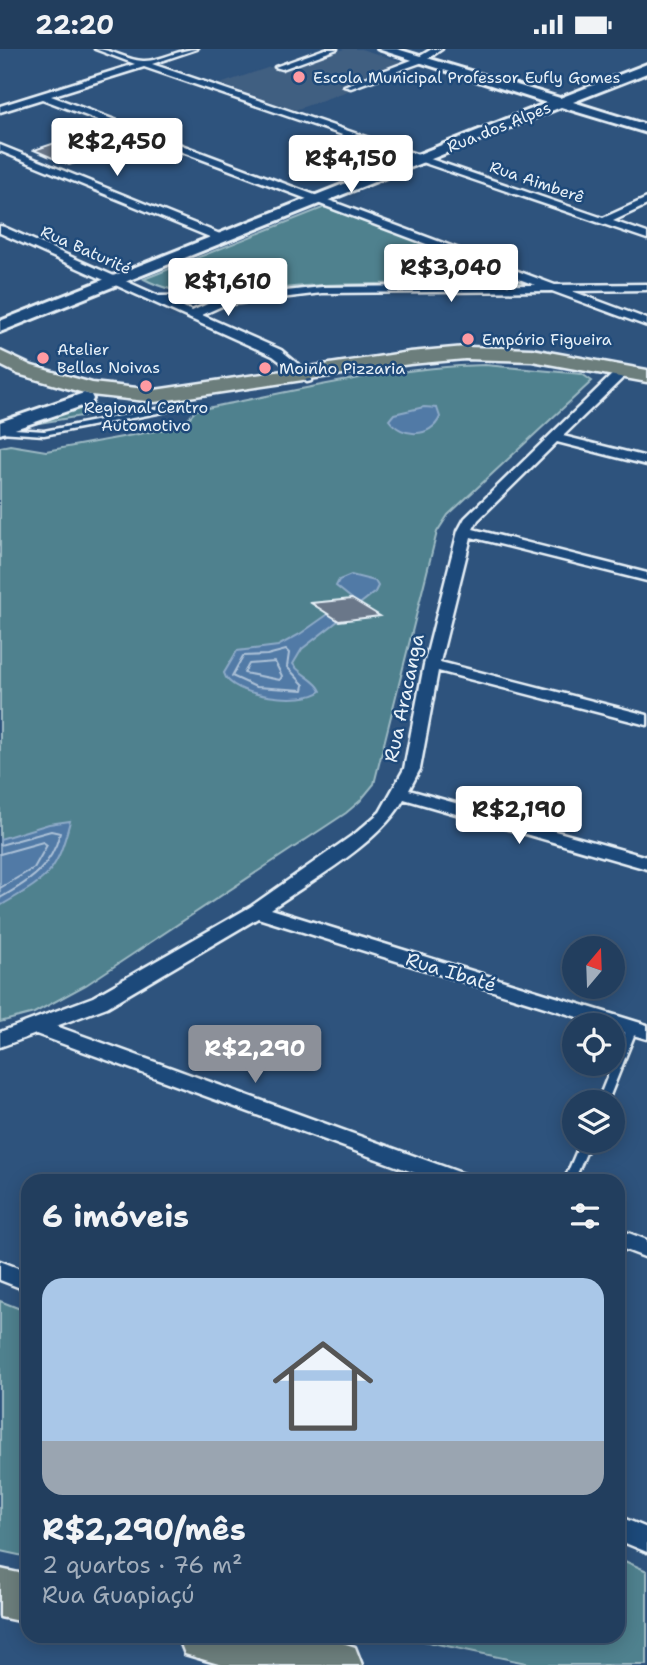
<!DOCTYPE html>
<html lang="pt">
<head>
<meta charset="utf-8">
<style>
  :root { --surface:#223e5e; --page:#2a4564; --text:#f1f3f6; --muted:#a2aebc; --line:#3f5773; --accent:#8c9099 }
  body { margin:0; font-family:"Shantell Sans",sans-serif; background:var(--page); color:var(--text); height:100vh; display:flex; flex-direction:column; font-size:26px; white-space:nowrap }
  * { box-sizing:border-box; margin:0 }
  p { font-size:23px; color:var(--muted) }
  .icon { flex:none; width:38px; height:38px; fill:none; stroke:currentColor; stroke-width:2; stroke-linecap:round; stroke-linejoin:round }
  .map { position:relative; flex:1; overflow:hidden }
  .drawer { position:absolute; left:21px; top:1125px; width:604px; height:469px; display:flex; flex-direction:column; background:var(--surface); border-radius:21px; box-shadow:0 4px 18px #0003,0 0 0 2px var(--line) }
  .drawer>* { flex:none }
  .needle { width:46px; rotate:19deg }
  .fabs { position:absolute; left:562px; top:887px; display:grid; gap:14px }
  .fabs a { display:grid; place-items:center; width:63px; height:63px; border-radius:50%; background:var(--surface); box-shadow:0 4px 18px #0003,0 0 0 2px var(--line); font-size:35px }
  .price { position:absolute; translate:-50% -60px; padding:0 16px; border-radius:7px; background:#fff; color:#222; font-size:23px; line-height:46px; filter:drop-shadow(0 2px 4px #0008) }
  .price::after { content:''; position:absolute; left:50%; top:42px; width:21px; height:16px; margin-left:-10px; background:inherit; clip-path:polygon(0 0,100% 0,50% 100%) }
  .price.on { background:var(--accent); color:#fff }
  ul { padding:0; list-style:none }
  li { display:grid; align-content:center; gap:14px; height:371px; padding:0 21px }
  li span { display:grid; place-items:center; height:217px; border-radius:21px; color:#555 }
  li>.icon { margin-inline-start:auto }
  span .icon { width:126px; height:126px; fill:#fffc; stroke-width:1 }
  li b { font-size:30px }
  h2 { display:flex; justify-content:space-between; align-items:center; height:84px; padding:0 21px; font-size:30px }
  .status { display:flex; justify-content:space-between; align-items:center; height:49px; padding:0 35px; background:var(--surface); direction:ltr }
  .status svg { height:19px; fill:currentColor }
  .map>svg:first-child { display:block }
</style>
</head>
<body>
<div class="status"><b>22:20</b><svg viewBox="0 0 49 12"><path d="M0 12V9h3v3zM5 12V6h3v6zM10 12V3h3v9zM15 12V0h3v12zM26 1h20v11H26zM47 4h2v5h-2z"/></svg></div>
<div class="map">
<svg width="647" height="1616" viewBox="0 0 647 1616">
  <rect width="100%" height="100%" fill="#2e537d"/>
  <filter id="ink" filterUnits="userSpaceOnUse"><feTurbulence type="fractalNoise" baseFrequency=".0143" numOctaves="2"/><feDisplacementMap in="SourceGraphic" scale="14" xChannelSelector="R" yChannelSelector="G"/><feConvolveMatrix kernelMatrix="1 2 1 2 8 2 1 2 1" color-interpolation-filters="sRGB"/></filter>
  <g filter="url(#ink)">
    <!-- built -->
    <path fill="#405e81" d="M344,0H361L403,13L340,35L353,40L295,61L220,35L270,18L283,22Z"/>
    <!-- green -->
    <path fill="#4f818e" stroke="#9cb9c3" stroke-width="2" d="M325,158L528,234C460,234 392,234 324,236C266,237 198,259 144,230Z
      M485,316L582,325L592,332L448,466L437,483L374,735L360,752L346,764L86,936L34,964L0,973V398L10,396L46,402L182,377L196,361C292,343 388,318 485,316Z
      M88,356L130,359L33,375L34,374Z
      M0,1252L28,1263V1508L0,1502Z
      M618,1509L647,1522V1616H535L400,1587H618Z"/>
    <!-- water -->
    <path fill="#517aa6" stroke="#8daac7" stroke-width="2" d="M424,358L437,359L440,368C431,389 402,389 389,371L394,365Z
      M351,526L375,532L378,537L375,543L302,600L293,615C300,626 317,631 321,642C305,656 230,648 224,624L237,602L278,597L300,585L351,549L336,537L339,531Z
      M70,772C56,827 47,829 0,857V790L49,775Z"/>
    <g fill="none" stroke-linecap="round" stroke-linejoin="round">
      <!-- shore -->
      <path stroke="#acc1d7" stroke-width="2" d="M286,601L289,604L287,618L304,636L303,641L256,638L232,627L243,607L267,606Z
        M275,613L282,627L280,631L244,624L249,615Z
        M0,796L51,782L60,784C51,819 30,832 0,849
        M0,805L43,793L47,796L34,819L0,839"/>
    </g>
    <!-- building -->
    <path fill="#6a7789" stroke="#e8f1f8" stroke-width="2" d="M61,92L98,107L69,116L34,101Z
      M352,550L380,567L339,572L311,554Z"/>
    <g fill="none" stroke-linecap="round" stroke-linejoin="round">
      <!-- lane casing -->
      <g stroke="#e8f1f8" stroke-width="5">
        <path id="lane" d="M182,353L185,355L184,356L163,363L44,386L0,383V379L44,382L162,359Z
          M632,975L635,976L637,979L607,1054H597L627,979L629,976Z
          M581,1092H591L574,1132H564Z"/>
      </g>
      <!-- street casing -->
      <g stroke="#e8f1f8" stroke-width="5">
        <path id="street" d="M95,0C112,0 126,11 143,12C159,13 179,0 197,0L152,15L603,169L647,149V156L613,172L647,184V190L144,18L51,47L555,236L647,235V241L572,242L647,270V277L552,242L322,244L224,256L202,266L281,301L311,326V332L307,333L273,307L0,184V177L4,178L159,247L219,246L224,249L322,238L535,236L42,50L0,63V57L135,15ZM214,252L192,262L173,253Z
          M325,0H337L282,20L275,18Z
          M432,0H442L423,13L351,39L344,37L417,9Z
          M0,96L225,187L226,189L217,191L0,102Z
          M623,318L629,322L627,325L563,387L647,408V416L557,393L478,471L473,480L647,524V532L471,488L440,613L647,666V676L438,622L420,720L409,741L647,808V820L404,750C380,794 312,831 271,860L647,976V990L612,980V976H603L258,869L107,958L56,977L467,1126L470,1132H437L36,985L0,998V983L93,948L250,858L357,783L380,763L404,720L424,616L458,482L465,469L619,319Z
          M618,1180L647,1191V1209L618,1198Z
          M0,1212L28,1223V1242L0,1231Z
          M618,1467L647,1479V1503L618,1491Z"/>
      </g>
      <!-- secondary casing -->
      <g stroke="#e8f1f8" stroke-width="6">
        <path id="secondary" d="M378,0H397L560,49L647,15V24L573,53L647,76V84L561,58L0,283V272L547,54Z
          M84,344L91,346L93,350L91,354L0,385V373Z"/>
      </g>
      <!-- primary casing -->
      <g stroke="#e8f1f8" stroke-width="5">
        <path id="primary" d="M465,298L532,300L647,321V333L532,312L465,310L410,315L155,353L91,346L18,325L0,316V302L32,317L92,334L155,341L410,303Z"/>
      </g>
      <!-- highway casing -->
      <g stroke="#e8f1f8" stroke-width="5">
        <path id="highway" d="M0,1520L28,1526V1574L0,1568Z
          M178,1587H321L355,1598L362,1616H222L185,1605Z"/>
      </g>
      <!-- lane -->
      <use href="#lane" fill="#1f4a7a" fill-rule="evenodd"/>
      <!-- street -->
      <use href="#street" fill="#1f4a7a" fill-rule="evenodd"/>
      <!-- secondary -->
      <use href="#secondary" fill="#1f4a7a" fill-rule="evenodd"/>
      <!-- primary -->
      <use href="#primary" fill="#6c7e7c" fill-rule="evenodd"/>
      <!-- highway -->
      <use href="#highway" fill="#6c7e7c" fill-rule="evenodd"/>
    </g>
  </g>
  <!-- markers -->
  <g fill="#ff9aa2" stroke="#1f4a7a" stroke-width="2.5">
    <circle cx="299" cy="28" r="7"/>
    <circle cx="468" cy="290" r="7"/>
    <circle cx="43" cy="309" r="7"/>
    <circle cx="265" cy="319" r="7"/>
    <circle cx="146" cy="337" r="7"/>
  </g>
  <g text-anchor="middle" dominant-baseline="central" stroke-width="5" stroke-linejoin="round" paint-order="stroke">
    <!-- far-poi labels -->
    <g font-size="16" fill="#e8f1f8" stroke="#1f4a7a" text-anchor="start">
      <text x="313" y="28">Escola Municipal Professor Eufly Gomes</text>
      <text x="482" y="290">Empório Figueira</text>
      <text x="57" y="300">Atelier<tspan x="57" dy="18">Bellas Noivas</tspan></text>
      <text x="279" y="319">Moinho Pizzaria</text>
      <text x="146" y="358" text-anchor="middle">Regional Centro<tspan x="146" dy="18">Automotivo</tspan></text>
    </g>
    <!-- far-street labels -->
    <g font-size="16" fill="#e8f1f8" stroke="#1f4a7a">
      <text transform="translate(499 78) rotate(-22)">Rua dos Alpes</text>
      <text transform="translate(537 133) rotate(19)">Rua Aimberê</text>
      <text transform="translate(86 201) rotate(24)">Rua Baturité</text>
    </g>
    <!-- street labels -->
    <g font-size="19" fill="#e8f1f8" stroke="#1f4a7a">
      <text transform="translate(404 649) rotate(-78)">Rua Aracanga</text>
      <text transform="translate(451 923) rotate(17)">Rua Ibaté</text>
    </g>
  </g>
</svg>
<div class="fabs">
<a><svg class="needle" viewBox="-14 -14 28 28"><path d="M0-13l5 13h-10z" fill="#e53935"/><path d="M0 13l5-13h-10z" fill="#a2aebc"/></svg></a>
<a><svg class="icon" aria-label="locate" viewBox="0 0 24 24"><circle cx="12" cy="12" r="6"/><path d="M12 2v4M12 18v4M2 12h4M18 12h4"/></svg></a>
<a><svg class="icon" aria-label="layers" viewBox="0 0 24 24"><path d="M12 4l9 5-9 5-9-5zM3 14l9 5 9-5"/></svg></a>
</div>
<b class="price" style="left:117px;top:129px">R$2,450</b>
<b class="price" style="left:351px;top:146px">R$4,150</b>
<b class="price" style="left:451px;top:255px">R$3,040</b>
<b class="price" style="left:228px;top:269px">R$1,610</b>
<b class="price" style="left:519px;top:797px">R$2,190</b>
<b class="price on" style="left:255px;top:1036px">R$2,290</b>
<section class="drawer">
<h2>6 imóveis<svg class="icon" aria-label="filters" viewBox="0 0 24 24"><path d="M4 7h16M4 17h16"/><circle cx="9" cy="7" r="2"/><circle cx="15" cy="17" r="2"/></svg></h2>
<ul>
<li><span style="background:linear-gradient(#a9c7e8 75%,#9aa5b1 0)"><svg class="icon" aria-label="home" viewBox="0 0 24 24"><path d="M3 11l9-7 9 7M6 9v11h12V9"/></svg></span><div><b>R$2,290/mês</b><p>2 quartos · 76 m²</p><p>Rua Guapiaçú</p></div></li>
</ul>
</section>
</div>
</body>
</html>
